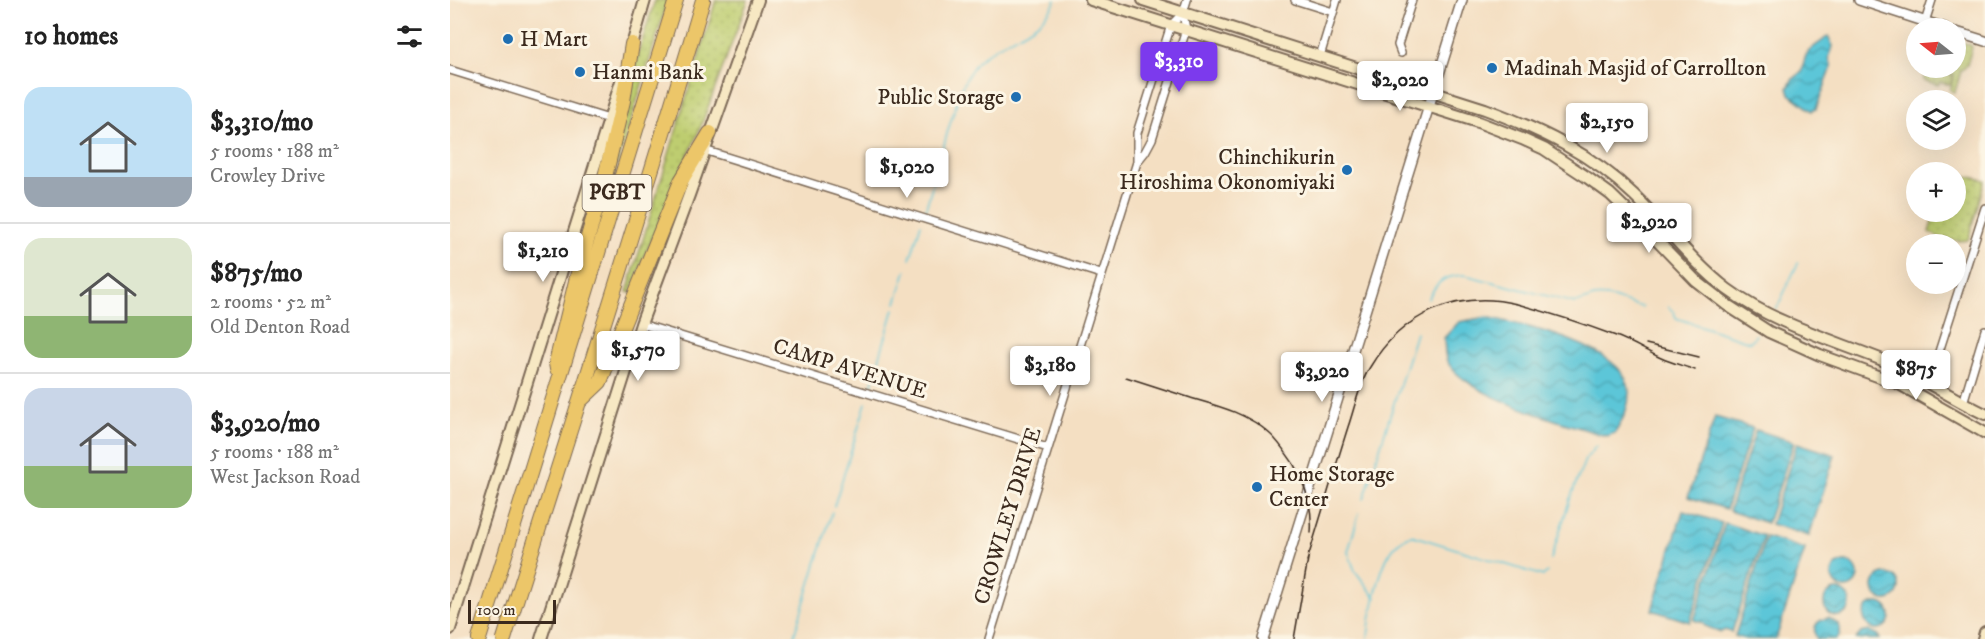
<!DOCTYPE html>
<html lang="en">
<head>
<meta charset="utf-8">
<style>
  :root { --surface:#fff; --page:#f6f6f6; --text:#222; --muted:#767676; --line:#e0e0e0; --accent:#7c3aed }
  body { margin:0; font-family:"IM FELL DW Pica",serif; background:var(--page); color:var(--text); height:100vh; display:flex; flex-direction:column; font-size:22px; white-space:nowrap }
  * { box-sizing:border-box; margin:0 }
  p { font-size:20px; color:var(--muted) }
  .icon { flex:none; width:33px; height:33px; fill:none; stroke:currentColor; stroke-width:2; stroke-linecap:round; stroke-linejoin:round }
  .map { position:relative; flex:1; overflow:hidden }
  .side { display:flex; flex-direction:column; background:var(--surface); width:450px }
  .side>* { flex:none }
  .needle { width:39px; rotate:287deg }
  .fabs { position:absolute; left:1456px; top:18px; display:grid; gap:12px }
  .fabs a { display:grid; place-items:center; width:60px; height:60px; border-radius:50%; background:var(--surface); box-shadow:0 6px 24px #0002; font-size:30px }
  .scale { position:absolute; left:18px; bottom:15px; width:88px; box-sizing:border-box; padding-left:6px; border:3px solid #3b2a1e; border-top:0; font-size:16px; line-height:21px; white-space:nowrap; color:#3b2a1e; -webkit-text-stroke:4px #fcf5e5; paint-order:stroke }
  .price { position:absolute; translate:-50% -51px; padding:0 14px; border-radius:6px; background:#fff; color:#222; font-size:20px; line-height:39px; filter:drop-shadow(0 2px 3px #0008) }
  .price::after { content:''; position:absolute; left:50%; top:36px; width:18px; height:14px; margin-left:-9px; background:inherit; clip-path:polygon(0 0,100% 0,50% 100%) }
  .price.active { background:var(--accent); color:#fff }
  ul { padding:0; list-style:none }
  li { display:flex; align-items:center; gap:18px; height:150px; padding:0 24px }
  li+li { border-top:2px solid var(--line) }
  li span { display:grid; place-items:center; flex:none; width:168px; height:120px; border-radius:18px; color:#555 }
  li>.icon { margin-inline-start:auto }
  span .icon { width:72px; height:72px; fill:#fffc; stroke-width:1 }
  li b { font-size:26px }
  h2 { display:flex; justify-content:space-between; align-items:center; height:72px; padding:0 24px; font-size:26px }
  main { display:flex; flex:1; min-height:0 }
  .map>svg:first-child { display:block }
</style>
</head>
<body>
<main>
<section class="side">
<h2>10 homes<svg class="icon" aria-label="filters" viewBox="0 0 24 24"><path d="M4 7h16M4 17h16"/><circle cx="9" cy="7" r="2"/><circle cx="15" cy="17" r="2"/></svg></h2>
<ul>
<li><span style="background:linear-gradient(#bfe0f5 75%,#9aa5b1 0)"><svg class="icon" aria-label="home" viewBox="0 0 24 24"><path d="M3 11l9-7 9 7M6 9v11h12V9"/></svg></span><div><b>$3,310/mo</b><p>5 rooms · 188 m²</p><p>Crowley Drive</p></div></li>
<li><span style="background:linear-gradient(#dfe7d0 65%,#8fb573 0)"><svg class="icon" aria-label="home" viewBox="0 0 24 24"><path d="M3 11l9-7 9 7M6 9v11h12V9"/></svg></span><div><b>$875/mo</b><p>2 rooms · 52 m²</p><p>Old Denton Road</p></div></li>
<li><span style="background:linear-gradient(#c9d6e8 65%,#8fb573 0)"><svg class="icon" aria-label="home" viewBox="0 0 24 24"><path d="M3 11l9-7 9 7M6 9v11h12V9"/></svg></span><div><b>$3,920/mo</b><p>5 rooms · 188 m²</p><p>West Jackson Road</p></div></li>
</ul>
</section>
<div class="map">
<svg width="1535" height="639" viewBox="0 0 1535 639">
  <defs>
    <pattern id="grass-dots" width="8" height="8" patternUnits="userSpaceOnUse" patternTransform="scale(1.5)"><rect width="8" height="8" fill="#becd6f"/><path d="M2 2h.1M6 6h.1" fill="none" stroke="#a4b060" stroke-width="1.8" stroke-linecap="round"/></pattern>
    <pattern id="water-waves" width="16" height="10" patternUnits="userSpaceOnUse" patternTransform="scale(1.5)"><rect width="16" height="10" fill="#5cc6d8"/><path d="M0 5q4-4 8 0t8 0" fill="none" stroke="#4da1af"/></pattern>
  </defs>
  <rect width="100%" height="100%" fill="#fcf5e5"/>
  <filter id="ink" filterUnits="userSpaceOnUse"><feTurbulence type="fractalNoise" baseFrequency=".0167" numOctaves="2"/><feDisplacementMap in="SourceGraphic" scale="12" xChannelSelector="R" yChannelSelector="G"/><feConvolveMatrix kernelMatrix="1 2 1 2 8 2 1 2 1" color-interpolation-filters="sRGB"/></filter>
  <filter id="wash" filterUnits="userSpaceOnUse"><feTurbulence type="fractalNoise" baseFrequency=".008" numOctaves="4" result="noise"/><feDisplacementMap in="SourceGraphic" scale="24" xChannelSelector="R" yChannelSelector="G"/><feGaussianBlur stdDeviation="1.35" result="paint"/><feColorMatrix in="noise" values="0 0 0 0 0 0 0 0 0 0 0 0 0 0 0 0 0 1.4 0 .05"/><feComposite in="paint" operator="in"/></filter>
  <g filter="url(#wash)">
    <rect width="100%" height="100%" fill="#f4dfc2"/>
    <!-- grass -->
    <path fill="url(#grass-dots)" stroke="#7c7c46" stroke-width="1.5" d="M205,0H218L131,283L187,57Z
      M266,0H298L251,126L194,257L181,293L177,292Z
      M1506,40L1520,45L1522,47L1517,65L1511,71L1505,92L1500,90L1504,74L1493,71L1503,76L1500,85L1490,82L1488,85L1473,80L1477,68H1506Z
      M1506,174L1535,180L1518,240C1506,242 1489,239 1479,232L1486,212H1506Z"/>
    <!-- water -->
    <path fill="url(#water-waves)" stroke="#4c787b" stroke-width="1.5" d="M1378,36L1383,46L1379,58L1382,67L1366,109L1362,111L1340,94L1338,88L1342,80L1352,72C1356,45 1361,52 1378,36Z
      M1037,317C1072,325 1168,345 1178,385C1182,401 1173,420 1165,433L1157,436L1146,433C1109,421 1015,396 997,361C994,355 995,345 994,338L1009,322Z
      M1265,417L1303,428L1276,509L1238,497Z
      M1306,430L1344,442L1317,523L1279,511Z
      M1347,443L1385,455L1359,536L1321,524Z
      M1233,511L1272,523L1240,622L1202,610Z
      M1275,523L1314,536L1282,632L1275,630L1271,632L1255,626L1253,623L1244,620Z
      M1316,537L1355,549L1326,639H1296L1285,636Z
      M1382 575a13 13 0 1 1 26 0a13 13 0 1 1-26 0Z
      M1423 587a13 13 0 1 1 26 0a13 13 0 1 1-26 0Z
      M1374 603a13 13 0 1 1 26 0a13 13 0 1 1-26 0Z
      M1414 616a13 13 0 1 1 26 0a13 13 0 1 1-26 0Z
      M1379,618L1389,625C1391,630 1391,634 1387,639H1367C1361,628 1367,619 1379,618Z
      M1420,631L1427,634L1430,639H1406L1411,633Z"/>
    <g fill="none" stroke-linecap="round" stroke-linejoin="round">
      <!-- stream -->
      <path stroke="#5cc6d8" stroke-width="1.5" d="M475,211C483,184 491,157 498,130C505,109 510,84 524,66C547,37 590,36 606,0
        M460,259L471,224
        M978,299C988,280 994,276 1015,275L1125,303C1132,302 1137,299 1144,297C1158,294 1179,304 1192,307
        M446,303L456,271
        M1218,307L1224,312L1226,318L1300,342L1306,335
        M1326,310L1348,263
        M421,387L444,309
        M914,499L966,333
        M384,506L416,403
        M909,513L898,552L905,571L926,598
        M1101,559L1120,499L1135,460L1146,446
        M343,639L382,512
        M918,639C919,619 929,570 940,553C944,545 953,539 961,535L1090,575L1093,576L1097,572"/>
    </g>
  </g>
  <g filter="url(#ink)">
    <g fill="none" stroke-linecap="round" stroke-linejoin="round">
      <!-- minor casing -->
      <g stroke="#7c6957" stroke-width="10">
        <path id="minor" d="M845,0L883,12
          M1475,22L1482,0
          M951,53L948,45L962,0
          M870,56L887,0
          M0,70L159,119
          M254,150L651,274
          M687,162L695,152L702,139L736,30L733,13L737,0
          M191,324L598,448
          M1479,383L1535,208
          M1513,403L1535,330
          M539,639L687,162V133L721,25L733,13"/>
      </g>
      <!-- tertiary casing -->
      <g stroke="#7c6957" stroke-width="12">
        <path id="tertiary" d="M1409,0L1495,28
          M1506,32L1535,41
          M813,639L1012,0"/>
      </g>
      <!-- secondary casing -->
      <g stroke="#7c6957" stroke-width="14">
        <path id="secondary" d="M641,0L1028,122L1072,139L1094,149L1138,178L1160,194L1190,223L1246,281L1277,305L1319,332L1370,355L1449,384L1535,433
          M693,0L1035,109C1089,129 1142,154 1184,195C1216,226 1242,262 1277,289C1323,323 1377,338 1430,359C1467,374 1499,397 1535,414
          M180,52L195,0
          M0,629L172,78
          M91,639L191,324L239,195L308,0
          M1533,639L1535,632"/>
      </g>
      <!-- motorway casing -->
      <g stroke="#7c6957" stroke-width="16">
        <path id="motorway" d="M107,369L106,363L130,265L154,181L173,101L182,44
          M129,402L150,382L231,181L260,133
          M29,639L226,0
          M54,639C121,426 190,214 253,0"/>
      </g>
      <!-- minor -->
      <use href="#minor" stroke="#fff" stroke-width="7"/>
      <!-- tertiary -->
      <use href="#tertiary" stroke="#fff" stroke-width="9"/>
      <!-- secondary -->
      <use href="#secondary" stroke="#f7e8c3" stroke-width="10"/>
      <!-- motorway -->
      <use href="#motorway" stroke="#ecc669" stroke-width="14"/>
      <!-- rail -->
      <path stroke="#3b2a1e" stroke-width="1.5" d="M1196,344L1249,357
        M676,377C697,384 719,391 741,398C769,406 799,414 820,434C829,442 836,453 843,463C856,485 863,507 861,533
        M857,561C871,516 884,471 898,427C905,407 909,384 920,367C951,315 1007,289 1067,304C1100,313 1134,324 1166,336C1182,342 1196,351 1211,358C1222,363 1234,366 1245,370
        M844,639L859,553"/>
    </g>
  </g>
  <!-- markers -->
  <g fill="#1f6fb2" stroke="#fcf5e5" stroke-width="2">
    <circle cx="58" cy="39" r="6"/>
    <circle cx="1042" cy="68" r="6"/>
    <circle cx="130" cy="72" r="6"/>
    <circle cx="566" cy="97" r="6"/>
    <circle cx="897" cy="170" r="6"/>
    <circle cx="807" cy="487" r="6"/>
  </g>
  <g text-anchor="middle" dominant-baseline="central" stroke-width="6" stroke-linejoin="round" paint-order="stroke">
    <!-- shield labels -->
    <rect fill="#fcf5e5" stroke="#75675a" stroke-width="1.5" x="132.5" y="175" width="69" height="36" rx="4.5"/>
    <g font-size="21" font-weight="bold" fill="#3b2a1e">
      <text x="167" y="193">PGBT</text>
    </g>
    <!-- poi labels -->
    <g font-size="22" fill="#3b2a1e" stroke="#fcf5e5" text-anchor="start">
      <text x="70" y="39">H Mart</text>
      <text x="1054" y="68">Madinah Masjid of Carrollton</text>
      <text x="142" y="72">Hanmi Bank</text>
      <text x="554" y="97" text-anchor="end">Public Storage</text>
      <text x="885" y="157" text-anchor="end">Chinchikurin<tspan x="885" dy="25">Hiroshima Okonomiyaki</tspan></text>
      <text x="819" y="474">Home Storage<tspan x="819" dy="25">Center</tspan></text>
    </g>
    <!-- street labels -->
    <g font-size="22" fill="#3b2a1e" stroke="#fcf5e5">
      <text transform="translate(400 369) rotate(17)">CAMP AVENUE</text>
      <text transform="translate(558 516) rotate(-73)">CROWLEY DRIVE</text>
    </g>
  </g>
</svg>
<div class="fabs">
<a><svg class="needle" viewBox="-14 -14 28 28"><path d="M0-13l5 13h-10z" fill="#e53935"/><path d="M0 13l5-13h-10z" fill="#767676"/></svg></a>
<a><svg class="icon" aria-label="layers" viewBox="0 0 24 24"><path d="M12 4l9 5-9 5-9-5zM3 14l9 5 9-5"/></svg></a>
<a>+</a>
<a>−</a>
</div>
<div class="scale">100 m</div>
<b class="price active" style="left:729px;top:93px">$3,310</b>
<b class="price" style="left:950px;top:112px">$2,020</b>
<b class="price" style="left:1157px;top:154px">$2,150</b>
<b class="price" style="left:457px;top:199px">$1,020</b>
<b class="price" style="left:1199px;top:254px">$2,920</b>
<b class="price" style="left:93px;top:283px">$1,210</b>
<b class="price" style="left:188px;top:382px">$1,570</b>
<b class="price" style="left:600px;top:397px">$3,180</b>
<b class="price" style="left:1466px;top:401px">$875</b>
<b class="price" style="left:872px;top:403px">$3,920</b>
</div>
</main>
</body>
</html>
